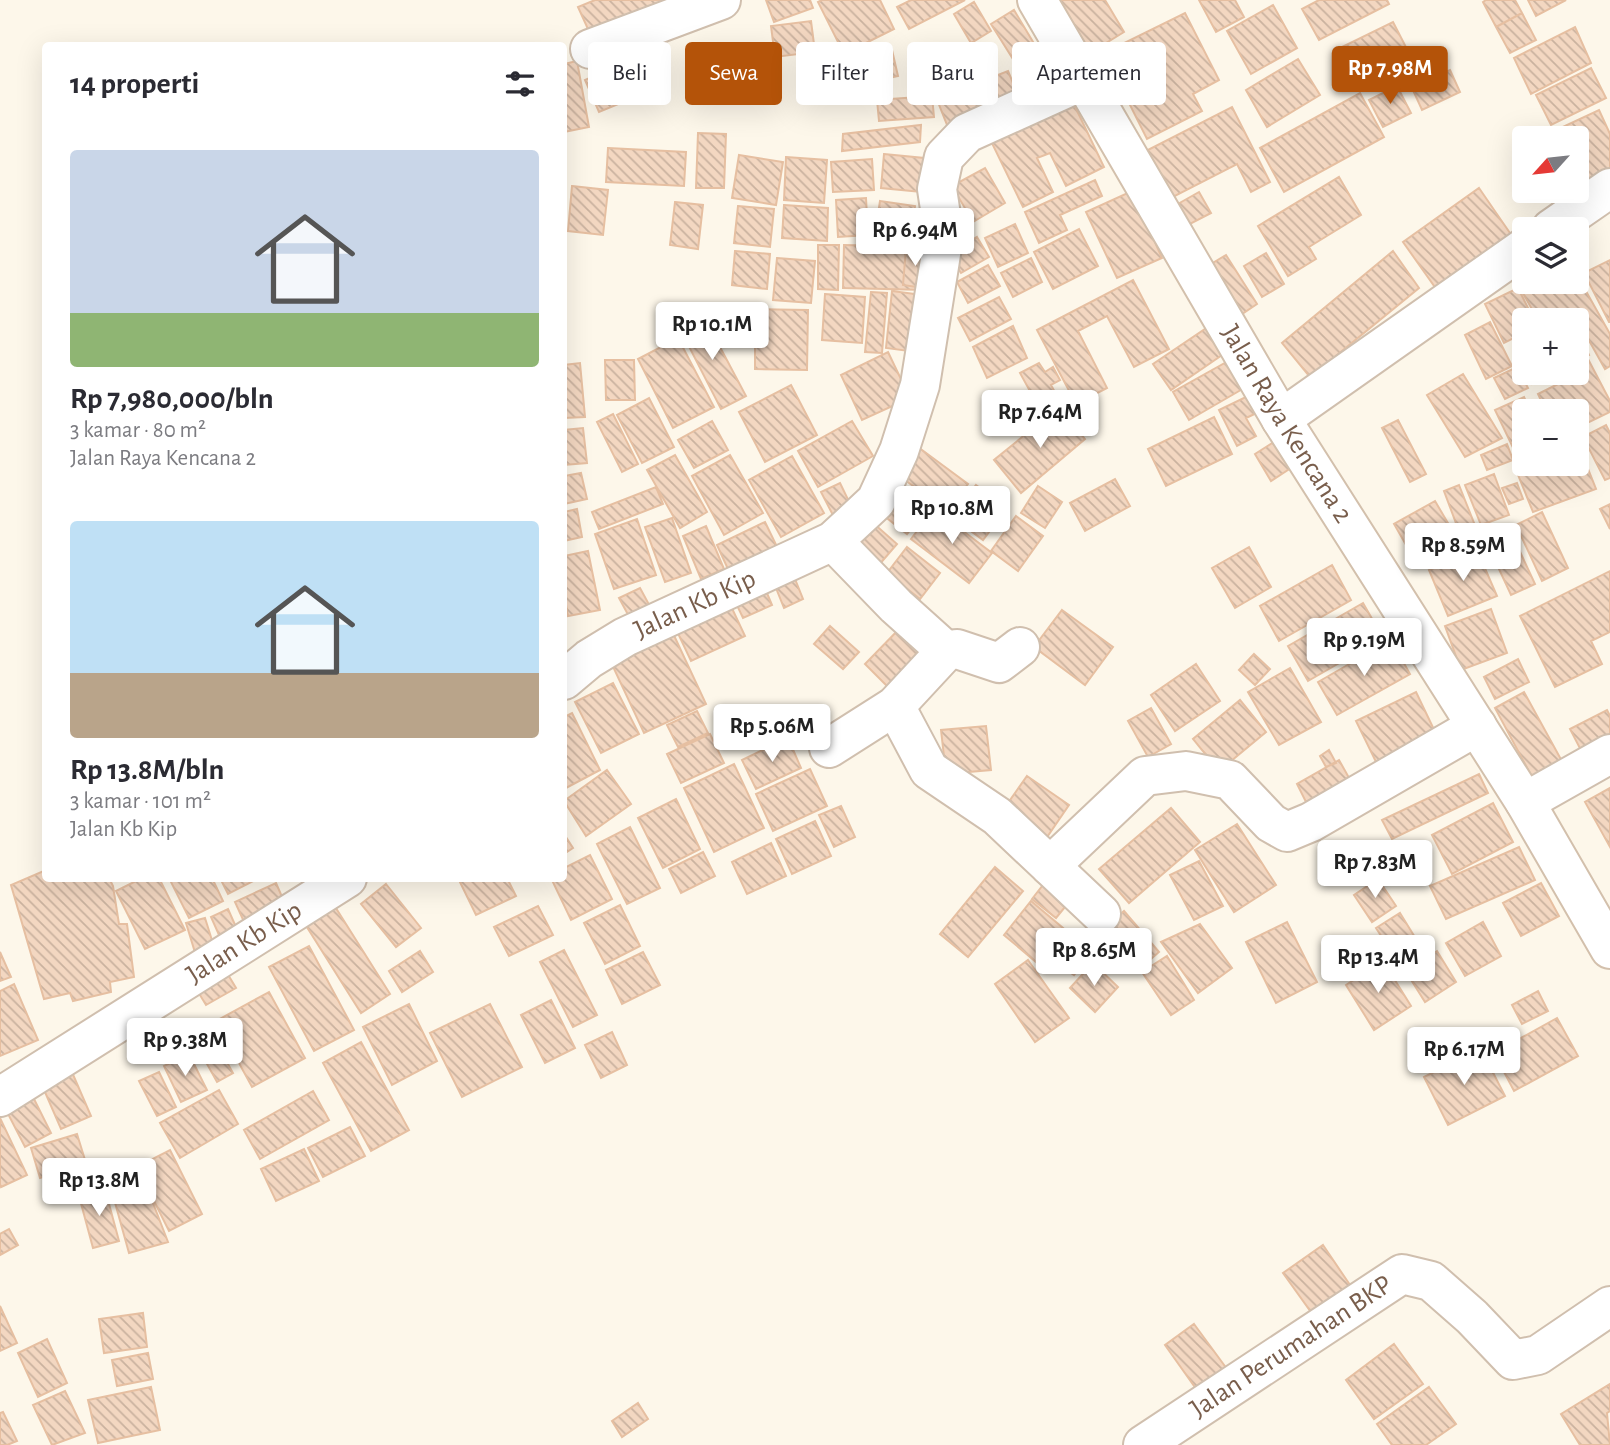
<!DOCTYPE html>
<html lang="id">
<head>
<meta charset="utf-8">
<style>
  :root { --surface:#fff; --page:#f7f7f7; --text:#2b2b33; --muted:#7c7c81; --accent:#b45309 }
  body { margin:0; font-family:"Alegreya Sans",sans-serif; background:var(--page); color:var(--text); height:100vh; display:flex; flex-direction:column; font-size:26px; white-space:nowrap }
  * { box-sizing:border-box; margin:0 }
  p { font-size:23px; color:var(--muted) }
  .icon { flex:none; width:38px; height:38px; fill:none; stroke:currentColor; stroke-width:2; stroke-linecap:round; stroke-linejoin:round }
  .map { position:relative; flex:1; overflow:hidden }
  .drawer { position:absolute; left:42px; top:42px; width:525px; height:840px; display:flex; flex-direction:column; background:var(--surface); border-radius:7px; box-shadow:0 7px 28px #0002 }
  .drawer>* { flex:none }
  .guide { position:absolute; left:588px; top:42px; width:665px; height:63px; display:flex; gap:14px }
  .needle { width:46px; rotate:243deg }
  .tools { position:absolute; left:1512px; top:126px; display:grid; gap:14px }
  .tools a { display:grid; place-items:center; width:77px; height:77px; border-radius:7px; background:var(--surface); box-shadow:0 7px 28px #0002; font-size:35px }
  .price { position:absolute; translate:-50% -60px; padding:0 16px; border-radius:7px; background:#fff; color:#222; font-size:23px; line-height:46px; filter:drop-shadow(0 2px 4px #0008) }
  .price::after { content:''; position:absolute; left:50%; top:42px; width:21px; height:16px; margin-left:-10px; background:inherit; clip-path:polygon(0 0,100% 0,50% 100%) }
  .price.active { background:var(--accent); color:#fff }
  ul { padding:0; list-style:none }
  li { display:grid; align-content:center; gap:14px; height:371px; padding:0 28px }
  li span { display:grid; place-items:center; height:217px; border-radius:7px; color:#555 }
  li>.icon { margin-inline-start:auto }
  span .icon { width:126px; height:126px; fill:#fffc; stroke-width:1 }
  li b { font-size:30px }
  h2 { display:flex; justify-content:space-between; align-items:center; height:84px; padding:0 28px; font-size:30px }
  .pill { padding:0 24px; border-radius:7px; background:var(--surface); box-shadow:0 7px 28px #0002; font-size:24px; line-height:63px }
  .pill.active { background:var(--accent); color:#fff }
  .map>svg:first-child { display:block }
</style>
</head>
<body>
<div class="map">
<svg width="1610" height="1445" viewBox="0 0 1610 1445">
  <defs>
    <pattern id="building-back-hatch" width="6" height="6" patternUnits="userSpaceOnUse" patternTransform="scale(1.75)"><rect width="6" height="6" fill="#f3d7c1"/><path d="M-1 5l2 2M0 0l6 6M5-1l2 2" fill="none" stroke="#cab29f"/></pattern>
  </defs>
  <rect width="100%" height="100%" fill="#fdf7ea"/>
  <!-- building -->
  <path fill="url(#building-back-hatch)" stroke="#e6bfa1" stroke-width="2" d="M595,0H679L592,38L578,7Z
    M766,0H810L813,8L774,22Z
    M822,0H880L894,29L844,54L818,2Z
    M911,0H965L909,29L897,7Z
    M1057,0H1105L1124,32L1088,54Z
    M1199,0H1235L1244,17L1216,32Z
    M1319,0H1387L1389,4L1319,40L1302,9Z
    M1486,0H1515L1522,13L1496,27L1483,2Z
    M1528,0H1566L1536,16Z
    M974,2L991,31L971,43L954,14Z
    M1273,5L1297,48L1251,74L1227,31Z
    M1014,10L1045,62L1023,75L991,24Z
    M1185,13L1219,80L1193,94L1202,111L1147,139L1104,53Z
    M1522,13L1536,40L1510,53L1496,27Z
    M811,21L815,52L775,57L771,26Z
    M1393,22L1409,53L1353,80L1338,49Z
    M1575,27L1591,63L1531,94L1514,58Z
    M984,48L995,71L974,81L963,58Z
    M892,50L898,76L848,87L842,60Z
    M953,56L964,77L938,90L927,68Z
    M1298,59L1320,95L1267,127L1246,90Z
    M577,61L589,127L564,132V64Z
    M619,65L633,98L599,112L585,80Z
    M1591,68L1606,98L1551,125L1536,95Z
    M1450,70L1460,92L1422,110L1412,88Z
    M1008,71L1013,83L1034,75L1038,84L1002,107L990,78Z
    M1397,86L1411,113L1383,127L1369,100Z
    M973,89L984,116L949,130L938,102Z
    M1360,93L1384,137L1284,192L1260,148Z
    M932,96L934,117L879,121L877,100Z
    M1070,96L1104,167L1066,186L1050,153L1037,158L1053,192L1023,207L989,137Z
    M1232,107L1270,182L1251,192L1237,164L1169,199L1144,152Z
    M1599,110L1610,134V170L1578,186L1577,138H1555L1552,132Z
    M921,125L920,142L842,151L843,134Z
    M698,133L726,134L724,188H696Z
    M608,148L686,152L684,186L606,182Z
    M884,154L924,158L921,192L881,188Z
    M739,155L783,162L776,205L732,198Z
    M786,157L827,160L824,203L784,200Z
    M872,159L874,190L833,192L831,162Z
    M985,168L1005,203L973,222L952,186Z
    M1339,177L1361,215L1309,247L1316,259L1288,276L1258,226Z
    M1095,180L1102,196L1060,215L1067,230L1039,243L1025,212Z
    M572,186L608,190L603,235L568,231Z
    M1479,188L1512,236L1437,290L1403,242Z
    M1132,191L1162,258L1117,278L1086,212Z
    M1199,192L1211,213L1188,225L1176,205Z
    M866,198L868,235L838,237L836,200Z
    M880,201L915,206L911,239L875,234Z
    M675,202L703,205L698,249L670,245Z
    M784,205L828,208L827,241L782,238Z
    M738,206L774,209L770,247L734,243Z
    M1015,224L1028,253L998,267L985,238Z
    M1079,229L1098,266L1053,289L1034,252Z
    M977,237L989,257L961,273L949,254Z
    M818,245H839L838,290L818,289Z
    M844,245L927,247L926,290L843,288Z
    M906,248L926,249L923,288L903,285Z
    M735,251L770,254L767,289L732,285Z
    M1393,251L1419,288L1310,377L1282,343Z
    M1266,253L1284,284L1262,297L1244,266Z
    M1226,255L1257,304L1242,314L1211,264Z
    M777,258L815,261L811,303L773,300Z
    M1031,258L1042,282L1013,297L1001,273Z
    M1610,260V322H1609L1584,273Z
    M988,265L1000,286L968,303L957,282Z
    M1524,273V282H1577V275L1610,334V366L1605,369L1572,310L1553,320H1538L1515,279Z
    M1133,280L1169,349L1134,367L1107,316L1078,331L1107,388L1076,404L1037,330Z
    M1518,288L1534,320H1524V333L1504,343L1485,304Z
    M892,291L923,295L916,352L886,348Z
    M871,292L887,293L882,353L865,352Z
    M825,294L865,297L862,343L822,340Z
    M999,297L1011,319L970,341L958,318Z
    M755,309L808,310L807,370L755,369Z
    M703,315L746,396L721,409L679,327Z
    M1490,322L1512,366L1486,379L1465,335Z
    M1013,326L1027,358L987,378L973,347Z
    M1208,327L1225,353L1171,390L1153,364Z
    M1577,329L1589,355L1577,361Z
    M678,338L714,407L673,428L638,359Z
    M1524,346V368L1515,350Z
    M888,352L910,398L862,420L841,375Z
    M1588,359L1610,401V412L1577,428V411L1545,409L1538,394L1564,381L1560,374L1577,373V365Z
    M605,360H634L635,400H606Z
    M1230,360L1246,387L1189,420L1173,392Z
    M580,363L585,417L564,418V365Z
    M1039,363L1045,372L1053,367L1060,380L1051,385L1056,394L1037,404L1020,373Z
    M1517,367L1528,388L1505,399L1494,378Z
    M1526,373H1554L1532,384Z
    M1463,374L1502,438L1465,457L1427,395Z
    M791,385L817,435L765,462L739,412Z
    M1252,394L1261,411L1246,418L1256,436L1237,446L1219,410Z
    M1524,397L1530,411H1524V450L1516,454L1495,410Z
    M649,398L674,447L642,463L617,415Z
    M1059,407L1085,439L1021,493L994,460Z
    M613,414L638,464L622,472L597,422Z
    M1214,417L1232,454L1166,486L1148,449Z
    M1398,420L1426,474L1410,482L1382,428Z
    M712,421L728,450L694,468L678,440Z
    M852,421L873,456L818,487L798,451Z
    M1606,425L1610,433V478L1605,480L1583,437Z
    M583,428L587,463L564,465V430Z
    M1280,438L1297,464L1271,481L1255,454Z
    M1577,441L1596,489L1533,512L1514,465L1524,462L1577,464Z
    M1507,444L1513,460L1487,470L1481,455Z
    M918,447L968,484L947,511L897,474Z
    M675,455L707,512L680,528L647,470Z
    M730,455L763,513L724,535L692,476Z
    M792,456L824,513L781,537L749,480Z
    M581,473L587,499L564,504V476Z
    M1494,474L1509,515L1481,525L1465,485Z
    M1115,479L1130,506L1085,531L1070,503Z
    M840,483L854,512L836,521L821,492Z
    M1517,483L1523,499L1509,504L1502,488Z
    M976,485L1007,508L983,540L952,517Z
    M1459,485L1476,528L1460,534L1444,491Z
    M897,486L927,509L907,534L878,511Z
    M1038,486L1062,502L1045,528L1021,513Z
    M656,487L663,504L599,529L592,512Z
    M1435,501L1459,542L1418,566L1394,524Z
    M1610,504V529L1600,509Z
    M577,509L582,537L564,541V512Z
    M934,509L992,553L969,583L911,539Z
    M1542,512L1568,568L1542,581L1516,525Z
    M1016,516L1043,536L1018,571L991,551Z
    M672,518L691,573L665,582L645,527Z
    M637,519L656,575L614,589L595,534Z
    M765,522L781,555L732,578L717,545Z
    M872,522L897,544L878,566L853,544Z
    M706,526L724,569L701,579L683,536Z
    M1509,528L1535,584L1511,595L1485,539Z
    M907,547L940,573L920,599L887,573Z
    M1249,547L1271,587L1235,608L1212,568Z
    M1477,550L1497,596L1448,616L1429,570Z
    M588,551L600,610L568,616L564,594V556Z
    M1332,565L1351,600L1279,641L1260,606Z
    M1610,571V632L1591,641L1602,664L1555,687L1520,616Z
    M793,574L803,599L784,608L774,583Z
    M764,586L772,605L743,618L734,599Z
    M640,588L653,612L632,622L619,598Z
    M729,602L745,636L691,661L675,627Z
    M1363,603L1383,638L1308,681L1288,646Z
    M1491,609L1507,653L1461,670L1445,626Z
    M1062,610L1113,647L1085,685L1034,647Z
    M905,623L931,648L890,689L865,664Z
    M830,626L859,652L843,669L814,644Z
    M671,629L706,704L644,733L609,658Z
    M1391,640L1410,674L1337,715L1318,682Z
    M1254,654L1270,669L1255,685L1239,670Z
    M1518,659L1529,682L1495,699L1484,677Z
    M1196,664L1220,701L1175,731L1151,695Z
    M1290,668L1321,722L1279,745L1248,692Z
    M613,683L639,734L601,753L575,702Z
    M1416,692L1439,740L1379,768L1356,721Z
    M1524,692L1569,774L1539,790L1495,708Z
    M1240,700L1266,732L1219,771L1193,739Z
    M1151,708L1171,744L1148,757L1128,721Z
    M1607,710L1610,716V747L1586,760L1570,729Z
    M697,711L708,733L678,747L667,725Z
    M572,713L600,770L564,789V717Z
    M986,726L991,770L946,774L941,730Z
    M710,734L724,763L681,783L667,754Z
    M788,738L801,768L756,789L742,760Z
    M1329,750L1336,763L1326,767L1320,756Z
    M1339,760L1353,785H1338L1306,802L1297,784Z
    M734,764L764,828L714,852L684,788Z
    M810,769L827,806L773,831L756,794Z
    M607,770L631,804L586,836L564,801Z
    M1479,774L1488,793L1392,839L1382,820Z
    M1027,776L1069,805L1045,840L1003,810Z
    M1610,788V847L1585,802Z
    M676,799L700,849L663,868L638,818Z
    M1493,803L1513,842L1452,874L1432,835Z
    M841,806L855,837L834,847L819,815Z
    M1171,808L1200,842L1129,903L1099,869Z
    M815,821L831,856L792,874L776,839Z
    M1237,824L1276,885L1234,912L1195,850Z
    M630,827L660,888L627,904L597,844Z
    M564,834L573,848L564,854Z
    M771,843L786,876L747,894L732,862Z
    M1519,847L1535,880L1446,919L1430,886Z
    M703,852L715,876L681,893L669,869Z
    M590,855L612,899L571,920L551,878H564V868Z
    M1199,861L1223,906L1194,920L1170,875Z
    M995,867L1023,891L968,957L940,934Z
    M46,870V878H109L113,886L119,924H127L134,977L110,982L111,992L73,1001L70,993L44,999L11,885Z
    M1050,876L1074,896L1056,918L1032,899Z
    M142,878H159L185,930L145,949L116,891Z
    M212,878L223,901L189,918L170,880Z
    M220,878H259L228,894Z
    M462,878H507L516,896L476,915L459,880Z
    M1378,879L1396,906L1372,922L1354,895Z
    M276,883L286,906L245,924L235,902Z
    M1541,883L1559,916L1521,936L1503,903Z
    M386,884L421,928L396,947L361,904Z
    M1031,901L1063,928L1036,962L1004,935Z
    M334,905L390,994L361,1013L305,924Z
    M620,905L640,946L605,964L584,923Z
    M538,906L553,935L509,956L494,927Z
    M228,909L240,936L223,944L211,917Z
    M1124,911L1159,952L1143,966L1108,925Z
    M1400,913L1416,939L1393,954L1376,928Z
    M205,918L216,953L197,959L186,923Z
    M1287,922L1317,982L1276,1003L1246,942Z
    M1483,922L1501,956L1465,976L1446,943Z
    M1200,924L1232,968L1198,993L1161,942Z
    M1075,939L1091,952L1074,975L1057,963Z
    M309,946L354,1030L314,1051L269,967Z
    M564,950L597,1015L573,1027L540,962Z
    M420,951L433,972L402,992L389,971Z
    M1437,951L1456,982L1425,1002L1405,970Z
    M0,952L11,977L0,981Z
    M643,952L660,985L622,1004L606,970Z
    M1167,956L1194,1000L1171,1015L1142,972Z
    M1028,960L1069,1018L1035,1042L995,984Z
    M1383,961L1411,1006L1374,1030L1346,985Z
    M221,963L236,988L206,1005L191,980Z
    M1093,963L1118,987L1095,1012L1070,988Z
    M14,984L38,1040L0,1056V991Z
    M1538,991L1548,1011L1522,1024L1512,1005Z
    M269,992L305,1058L252,1087L216,1021Z
    M551,1000L575,1048L545,1063L521,1015Z
    M409,1004L437,1061L392,1085L363,1027Z
    M490,1004L522,1067L462,1097L430,1033Z
    M1557,1018L1578,1056L1514,1091L1494,1053Z
    M612,1032L627,1065L601,1078L585,1045Z
    M361,1042L409,1130L371,1151L323,1063Z
    M218,1046L233,1073L217,1082L202,1055Z
    M1481,1049L1505,1096L1448,1125L1424,1077Z
    M189,1054L207,1090L181,1102L164,1066Z
    M68,1063L91,1116L61,1129L38,1076Z
    M159,1072L176,1107L157,1116L139,1081Z
    M219,1090L238,1124L180,1158L160,1123Z
    M313,1091L329,1120L260,1159L244,1130Z
    M31,1093L51,1133L25,1147L4,1106Z
    M0,1118L27,1175L1,1187L0,1184Z
    M350,1127L365,1156L323,1177L308,1148Z
    M77,1134L86,1163L40,1178L31,1148Z
    M304,1149L319,1181L276,1201L261,1169Z
    M170,1150L202,1214L169,1231L137,1167Z
    M105,1189L119,1241L93,1248L79,1196Z
    M148,1190L168,1242L129,1253L114,1199Z
    M9,1229L18,1245L0,1255V1234Z
    M1323,1245L1350,1285L1311,1312L1283,1273Z
    M0,1306L17,1343L0,1351Z
    M143,1313L147,1347L104,1353L99,1319Z
    M1194,1324L1227,1369L1197,1390L1165,1345Z
    M47,1339L67,1383L38,1397L18,1353Z
    M1394,1344L1423,1384L1374,1419L1346,1380Z
    M148,1353L153,1379L117,1386L112,1360Z
    M1610,1384V1411L1607,1413L1610,1445H1580L1561,1414Z
    M151,1387L160,1430L98,1443L88,1400Z
    M1429,1387L1456,1424L1426,1445H1392L1377,1424Z
    M65,1391L85,1433L52,1445L33,1405Z
    M638,1403L648,1419L622,1437L612,1421Z
    M3,1412L17,1441L7,1445H0V1413Z"/>
  <g fill="none" stroke-linecap="round" stroke-linejoin="round">
    <!-- street casing -->
    <g stroke="#d0bfae" stroke-width="42">
      <g id="street">
        <path d="M590,49L721,0"/>
        <path d="M1551,229L1610,188"/>
        <path d="M1281,419L1524,248"/>
        <path d="M833,541L896,606L946,651"/>
        <path id="s1" d="M564,680L589,659L625,637L833,541L876,501L899,451L920,385L944,235L937,189L944,157L967,133L1082,81"/>
        <path d="M895,706L929,770L997,816L1101,914"/>
        <path d="M829,748L895,706L946,651L957,649L999,663L1020,647"/>
        <path d="M1525,802L1610,754"/>
        <path d="M1050,866L1145,776L1186,771L1230,780L1271,823L1287,832L1311,822L1477,726"/>
        <path id="s2" d="M0,1097L347,878"/>
        <path id="s3" d="M1143,1445L1402,1274L1431,1281L1472,1317L1513,1360L1538,1355L1610,1306"/>
      </g>
    </g>
    <!-- secondary casing -->
    <g stroke="#d3c0ac" stroke-width="42">
      <g id="secondary">
        <path id="s4" d="M1037,0L1281,419L1525,802L1610,949"/>
      </g>
    </g>
    <!-- street -->
    <use href="#street" stroke="#fff" stroke-width="38"/>
    <!-- secondary -->
    <use href="#secondary" stroke="#fff" stroke-width="38"/>
  </g>
  <g text-anchor="middle" dominant-baseline="central" stroke-width="6" stroke-linejoin="round" paint-order="stroke">
    <!-- street labels -->
    <g font-size="28" fill="#795e4c" stroke="#fffaf1">
      <text stroke="none"><textPath href="#s4" startOffset="492">Jalan Raya Kencana 2</textPath></text>
      <text stroke="none"><textPath href="#s1" startOffset="152">Jalan Kb Kip</textPath></text>
      <text stroke="none"><textPath href="#s2" startOffset="289">Jalan Kb Kip</textPath></text>
      <text stroke="none"><textPath href="#s3" startOffset="178">Jalan Perumahan BKP</textPath></text>
    </g>
  </g>
</svg>
<div class="tools">
<a><svg class="needle" viewBox="-14 -14 28 28"><path d="M0-13l5 13h-10z" fill="#e53935"/><path d="M0 13l5-13h-10z" fill="#7c7c81"/></svg></a>
<a><svg class="icon" aria-label="layers" viewBox="0 0 24 24"><path d="M12 4l9 5-9 5-9-5zM3 14l9 5 9-5"/></svg></a>
<a>+</a>
<a>−</a>
</div>
<b class="price active" style="left:1390px;top:106px">Rp 7.98M</b>
<b class="price" style="left:915px;top:268px">Rp 6.94M</b>
<b class="price" style="left:712px;top:362px">Rp 10.1M</b>
<b class="price" style="left:1040px;top:450px">Rp 7.64M</b>
<b class="price" style="left:952px;top:546px">Rp 10.8M</b>
<b class="price" style="left:1463px;top:583px">Rp 8.59M</b>
<b class="price" style="left:1364px;top:678px">Rp 9.19M</b>
<b class="price" style="left:772px;top:764px">Rp 5.06M</b>
<b class="price" style="left:1375px;top:900px">Rp 7.83M</b>
<b class="price" style="left:1094px;top:988px">Rp 8.65M</b>
<b class="price" style="left:1378px;top:995px">Rp 13.4M</b>
<b class="price" style="left:185px;top:1078px">Rp 9.38M</b>
<b class="price" style="left:1464px;top:1087px">Rp 6.17M</b>
<b class="price" style="left:99px;top:1218px">Rp 13.8M</b>
<div class="guide">
<a class="pill">Beli</a>
<a class="pill active">Sewa</a>
<a class="pill">Filter</a>
<a class="pill">Baru</a>
<a class="pill">Apartemen</a>
</div>
<section class="drawer">
<h2>14 properti<svg class="icon" aria-label="filters" viewBox="0 0 24 24"><path d="M4 7h16M4 17h16"/><circle cx="9" cy="7" r="2"/><circle cx="15" cy="17" r="2"/></svg></h2>
<ul>
<li><span style="background:linear-gradient(#c9d6e8 75%,#8fb573 0)"><svg class="icon" aria-label="home" viewBox="0 0 24 24"><path d="M3 11l9-7 9 7M6 9v11h12V9"/></svg></span><div><b>Rp 7,980,000/bln</b><p>3 kamar · 80 m²</p><p>Jalan Raya Kencana 2</p></div></li>
<li><span style="background:linear-gradient(#bfe0f5 70%,#b9a48a 0)"><svg class="icon" aria-label="home" viewBox="0 0 24 24"><path d="M3 11l9-7 9 7M6 9v11h12V9"/></svg></span><div><b>Rp 13.8M/bln</b><p>3 kamar · 101 m²</p><p>Jalan Kb Kip</p></div></li>
</ul>
</section>
</div>
</body>
</html>
